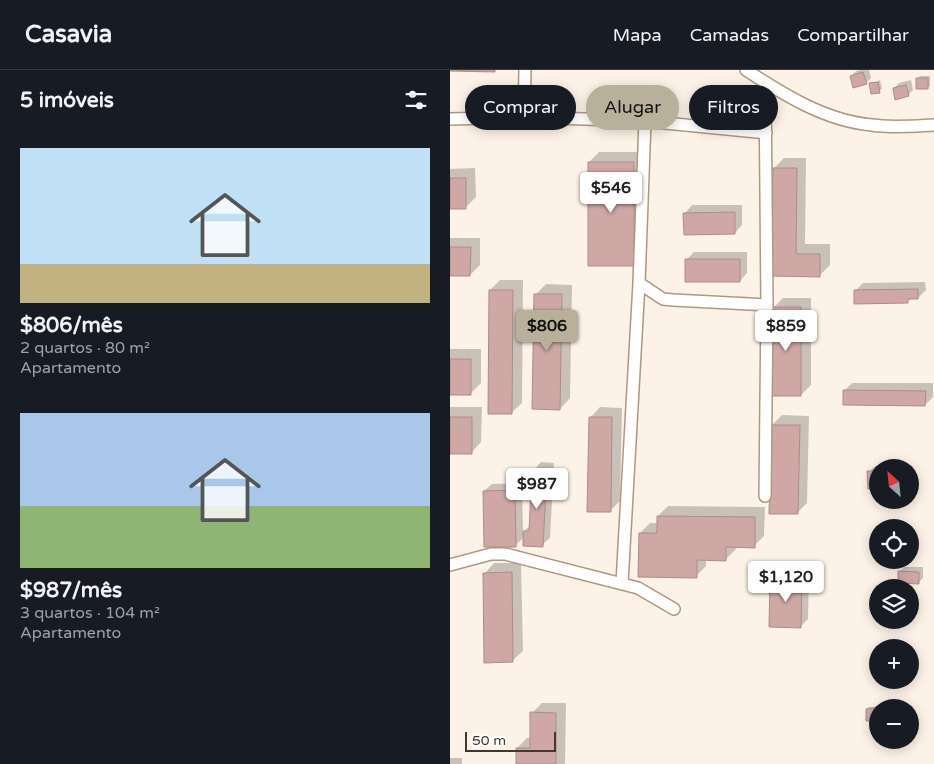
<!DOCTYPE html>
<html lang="pt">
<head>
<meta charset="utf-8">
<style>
  :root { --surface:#171b24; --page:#20242c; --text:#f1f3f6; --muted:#9ea1a6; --line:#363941; --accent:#b9b09c }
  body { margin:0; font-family:"Varela Round",sans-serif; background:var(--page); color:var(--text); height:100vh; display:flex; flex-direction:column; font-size:19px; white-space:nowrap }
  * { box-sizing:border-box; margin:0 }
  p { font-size:16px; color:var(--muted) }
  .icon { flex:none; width:28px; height:28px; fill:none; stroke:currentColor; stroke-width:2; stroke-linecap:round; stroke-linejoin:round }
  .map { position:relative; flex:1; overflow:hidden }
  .details { display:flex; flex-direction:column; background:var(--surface); width:450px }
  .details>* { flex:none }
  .hud { position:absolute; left:15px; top:15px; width:394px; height:45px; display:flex; gap:10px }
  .needle { width:32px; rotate:333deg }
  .buttons { position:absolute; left:419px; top:389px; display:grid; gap:10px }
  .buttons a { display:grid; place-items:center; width:50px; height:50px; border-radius:50%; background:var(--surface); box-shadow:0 2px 12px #0003; font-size:25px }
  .scale { position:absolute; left:15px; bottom:12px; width:91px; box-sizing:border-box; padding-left:5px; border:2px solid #42382d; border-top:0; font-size:14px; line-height:18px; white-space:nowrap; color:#42382d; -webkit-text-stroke:4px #fff; paint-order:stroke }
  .price { position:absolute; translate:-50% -42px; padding:0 11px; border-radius:5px; background:#fff; color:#222; font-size:16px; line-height:32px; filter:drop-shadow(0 1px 2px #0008) }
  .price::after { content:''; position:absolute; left:50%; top:30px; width:15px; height:11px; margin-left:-8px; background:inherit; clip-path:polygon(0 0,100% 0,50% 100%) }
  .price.active { background:var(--accent); color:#111 }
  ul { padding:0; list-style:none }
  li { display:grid; align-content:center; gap:10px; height:265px; padding:0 20px }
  li span { display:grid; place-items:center; height:155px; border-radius:0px; color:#555 }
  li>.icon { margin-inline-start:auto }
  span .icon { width:90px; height:90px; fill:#fffc; stroke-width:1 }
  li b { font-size:21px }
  h2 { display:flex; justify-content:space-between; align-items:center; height:60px; padding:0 20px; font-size:21px }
  .chip { padding:0 18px; border-radius:22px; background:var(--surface); box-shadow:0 2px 12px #0003; font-size:18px; line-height:45px }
  .chip.active { background:var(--accent); color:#111 }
  header { display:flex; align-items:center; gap:30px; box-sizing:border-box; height:70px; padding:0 25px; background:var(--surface); border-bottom:1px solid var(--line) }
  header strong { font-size:24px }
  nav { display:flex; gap:28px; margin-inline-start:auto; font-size:18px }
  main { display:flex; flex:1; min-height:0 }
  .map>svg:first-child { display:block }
</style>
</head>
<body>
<header>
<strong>Casavia</strong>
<nav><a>Mapa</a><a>Camadas</a><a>Compartilhar</a></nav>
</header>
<main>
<section class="details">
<h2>5 imóveis<svg class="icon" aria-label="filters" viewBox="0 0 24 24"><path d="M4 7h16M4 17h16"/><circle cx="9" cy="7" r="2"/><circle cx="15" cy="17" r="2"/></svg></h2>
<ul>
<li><span style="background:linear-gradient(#bfe0f5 75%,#c2b280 0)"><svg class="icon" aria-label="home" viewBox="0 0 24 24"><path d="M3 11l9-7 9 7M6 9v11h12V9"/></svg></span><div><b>$806/mês</b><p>2 quartos · 80 m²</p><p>Apartamento</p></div></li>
<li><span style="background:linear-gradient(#a9c7e8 60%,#8fb573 0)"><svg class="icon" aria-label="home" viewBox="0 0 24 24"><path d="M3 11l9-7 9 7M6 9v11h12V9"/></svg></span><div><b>$987/mês</b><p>3 quartos · 104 m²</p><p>Apartamento</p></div></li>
</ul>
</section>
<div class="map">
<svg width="484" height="694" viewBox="0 0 484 694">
  <rect width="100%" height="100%" fill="#fcf2e7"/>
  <!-- shadow -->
  <path fill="#0003" d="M410,0H419L421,8L416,13L401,6L406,1Z
    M470,6H480V16L478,18L468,8Z
    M430,10L432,19L422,23L421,14Z
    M461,10L463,20L458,25L444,18L449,13Z
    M149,82H194L193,184L183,194L139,92Z
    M334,88H356L355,174H380V195L370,205H323L324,98Z
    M25,98L26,127L16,137L0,138V99Z
    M242,135H292V155L285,163L235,143Z
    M0,168H30V195L20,205H0Z
    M244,182H297V203L290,211L236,190Z
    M50,210H73L72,333L61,343L40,220Z
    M475,212L476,220L468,228H462L457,232L405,221L413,213Z
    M96,214L122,215L120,328L110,339L86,224Z
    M333,228H361V315L351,325L323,238Z
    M0,279H31V313L21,323H0Z
    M402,313H483V327L475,335L395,320Z
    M0,337H32L31,372L21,383L0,382Z
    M150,337L172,338L170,431L160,441L140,348Z
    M332,345L359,346L357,433L347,443L322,355Z
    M91,392L104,393L100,468L92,475L74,467L66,475L34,421L42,414L72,413L73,462L81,455L84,400Z
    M436,396V398H428V417L419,402L424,397Z
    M218,436L315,437L314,466L304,476H286V479L276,489H256V496L246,506L190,463L200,453H208V446Z
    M44,493H71L73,581L62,591L34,504Z
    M454,497H473V508L468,513L449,502Z
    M329,500H359L358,549L351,556L321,508Z
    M92,633H116L115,694H67V678L77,668H81L82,643Z
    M419,637H427V647L425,650L417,639Z
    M0,688H12V694H0Z"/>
  <!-- building -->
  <path fill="#cfa8a6" stroke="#af8a88" d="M0,0H45V2L0,1Z
    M413,2L417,14L403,18L400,6Z
    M466,8H478V19H466Z
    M428,12L430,23L421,24L419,13Z
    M456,15L459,26L445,30L443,18Z
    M138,92H184V196H138Z
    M323,98H347L346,184H370V207L322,206Z
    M0,108H16V139H0Z
    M285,142V164L234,165L233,143Z
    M0,177H21L20,206H0Z
    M235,189H290V212H235Z
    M468,219V229H458V233L404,234V220Z
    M39,220H63L62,344H38Z
    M84,224H112L110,340L82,339Z
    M322,237H351V326H322Z
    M0,289H21V325H0Z
    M393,320L476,321L475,336L393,335Z
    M0,347H22V384H0Z
    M139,347H162L161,442H137Z
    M321,355H350L348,444H319Z
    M82,399L97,400L93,477L73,476V461H79Z
    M417,401H428V418L418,419Z
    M65,420L66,477H34L33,421Z
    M207,446L305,447V478L276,477V491L247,490V508L188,507L189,463H207Z
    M448,501L469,502V514L448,513Z
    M62,502L63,592L34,593L33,503Z
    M320,507L352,508L351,558L319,557Z
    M425,638L426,651H416V639Z
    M80,642L106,643V694H66V678H80Z"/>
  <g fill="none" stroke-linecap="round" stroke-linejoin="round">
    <!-- street casing -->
    <g stroke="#b0987e" stroke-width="14">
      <path id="street" d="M296,0C334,25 376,51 422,55C442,58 464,56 484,55
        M315,13L317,235L315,426
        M74,47L75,0
        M0,49L74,47L195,51L316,63
        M189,213L213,229L223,230L317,235
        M0,495L41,484H55L188,518L224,539
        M172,513L189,213L195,51"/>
    </g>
    <!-- street -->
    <use href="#street" stroke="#fff" stroke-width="11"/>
  </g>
</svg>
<div class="buttons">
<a><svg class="needle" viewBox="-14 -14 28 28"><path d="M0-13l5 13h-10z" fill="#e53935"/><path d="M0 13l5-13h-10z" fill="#9ea1a6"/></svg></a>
<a><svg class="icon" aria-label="locate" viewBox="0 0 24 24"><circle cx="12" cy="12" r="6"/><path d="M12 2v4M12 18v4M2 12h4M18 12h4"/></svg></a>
<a><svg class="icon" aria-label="layers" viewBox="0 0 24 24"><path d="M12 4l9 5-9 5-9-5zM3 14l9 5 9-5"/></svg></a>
<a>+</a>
<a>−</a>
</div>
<div class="scale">50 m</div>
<b class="price" style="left:161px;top:144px">$546</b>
<b class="price active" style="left:97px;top:282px">$806</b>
<b class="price" style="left:336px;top:282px">$859</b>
<b class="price" style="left:87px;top:440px">$987</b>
<b class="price" style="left:336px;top:533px">$1,120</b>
<div class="hud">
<a class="chip">Comprar</a>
<a class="chip active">Alugar</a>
<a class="chip">Filtros</a>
</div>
</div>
</main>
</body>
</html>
